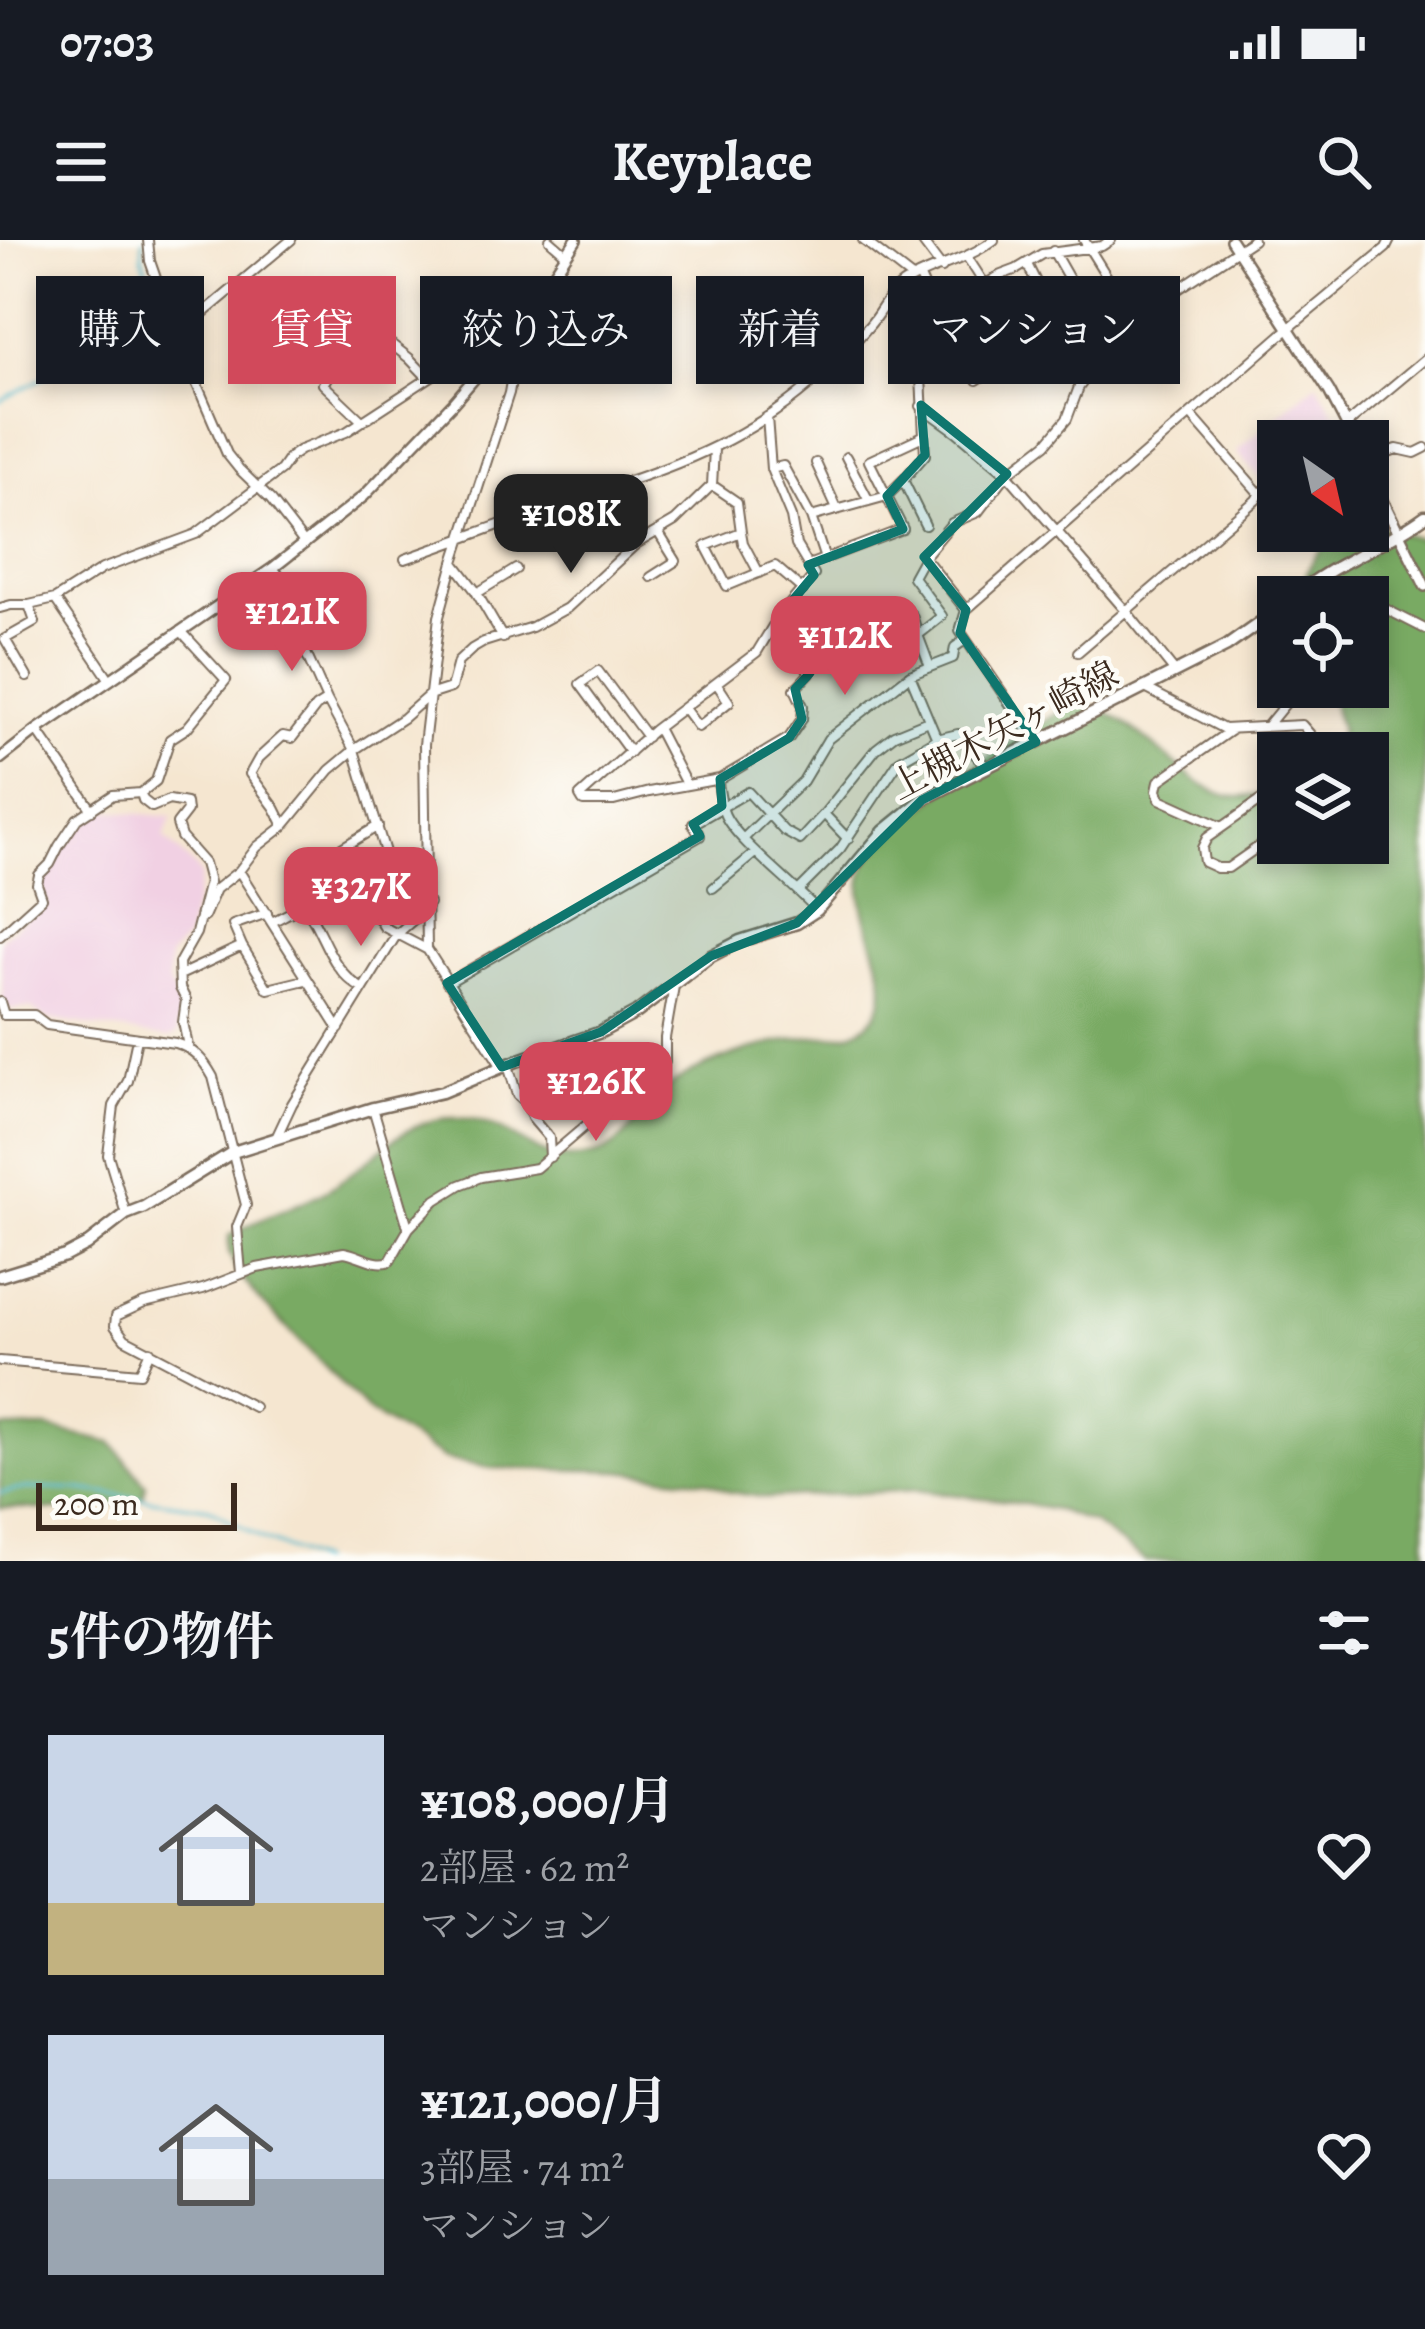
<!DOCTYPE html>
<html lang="ja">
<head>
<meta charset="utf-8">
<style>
  :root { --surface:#171b24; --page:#242831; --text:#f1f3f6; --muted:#9ea1a6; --accent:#d1495b }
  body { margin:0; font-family:Alegreya,"Noto Serif JP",serif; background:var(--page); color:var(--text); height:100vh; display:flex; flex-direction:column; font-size:45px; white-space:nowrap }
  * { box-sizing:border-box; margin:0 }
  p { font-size:39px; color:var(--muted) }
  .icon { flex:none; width:66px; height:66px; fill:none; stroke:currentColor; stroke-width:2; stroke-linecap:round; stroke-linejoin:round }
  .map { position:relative; height:1321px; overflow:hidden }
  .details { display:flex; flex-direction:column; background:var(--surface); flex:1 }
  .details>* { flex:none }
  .banner { position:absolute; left:36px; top:36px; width:1353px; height:108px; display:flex; gap:24px }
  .needle { width:78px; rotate:146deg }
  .buttons { position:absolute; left:1257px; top:180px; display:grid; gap:24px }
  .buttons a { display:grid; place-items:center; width:132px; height:132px; border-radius:0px; background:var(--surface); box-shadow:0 6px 18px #0003; font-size:60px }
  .scale { position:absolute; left:36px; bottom:30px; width:201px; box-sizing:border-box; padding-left:12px; border:6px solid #3b2a1e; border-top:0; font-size:33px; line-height:42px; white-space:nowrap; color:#3b2a1e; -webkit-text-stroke:9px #fdfcf7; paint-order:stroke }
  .price { position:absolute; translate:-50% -102px; padding:0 27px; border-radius:24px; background:var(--accent); color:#fff; font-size:39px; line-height:78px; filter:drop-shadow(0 3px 6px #0008) }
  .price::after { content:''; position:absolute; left:50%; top:72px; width:36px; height:27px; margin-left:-18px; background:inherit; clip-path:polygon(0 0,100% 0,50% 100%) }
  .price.current { background:#222; color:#fff }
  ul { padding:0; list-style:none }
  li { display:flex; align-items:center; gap:36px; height:300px; padding:0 48px }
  li span { display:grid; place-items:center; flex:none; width:336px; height:240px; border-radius:0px; color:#555 }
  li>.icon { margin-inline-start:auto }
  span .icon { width:144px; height:144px; fill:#fffc; stroke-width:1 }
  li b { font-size:51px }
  h2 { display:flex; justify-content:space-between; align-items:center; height:144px; padding:0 48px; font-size:51px }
  .chip { padding:0 42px; border-radius:0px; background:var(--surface); box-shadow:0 6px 18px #0003; font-size:42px; line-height:108px }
  .chip.current { background:var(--accent); color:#fff }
  .status { display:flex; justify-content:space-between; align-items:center; height:84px; padding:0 60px; background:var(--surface); direction:ltr }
  .status svg { height:33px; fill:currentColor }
  header { display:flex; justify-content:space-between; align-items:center; height:156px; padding:0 48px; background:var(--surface); font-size:54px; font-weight:700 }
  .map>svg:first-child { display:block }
</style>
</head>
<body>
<div class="status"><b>07:03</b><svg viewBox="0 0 49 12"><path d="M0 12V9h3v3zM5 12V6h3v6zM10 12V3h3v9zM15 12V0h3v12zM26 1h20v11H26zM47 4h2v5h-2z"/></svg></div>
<header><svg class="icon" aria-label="menu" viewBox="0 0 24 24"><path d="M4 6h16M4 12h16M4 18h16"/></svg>Keyplace<svg class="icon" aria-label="search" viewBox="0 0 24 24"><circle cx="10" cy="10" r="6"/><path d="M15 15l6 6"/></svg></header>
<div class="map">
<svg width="1425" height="1321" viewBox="0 0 1425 1321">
  <rect width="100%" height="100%" fill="#fdfcf7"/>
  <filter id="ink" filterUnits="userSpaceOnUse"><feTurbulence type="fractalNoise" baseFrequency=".00833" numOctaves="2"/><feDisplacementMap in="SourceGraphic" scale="24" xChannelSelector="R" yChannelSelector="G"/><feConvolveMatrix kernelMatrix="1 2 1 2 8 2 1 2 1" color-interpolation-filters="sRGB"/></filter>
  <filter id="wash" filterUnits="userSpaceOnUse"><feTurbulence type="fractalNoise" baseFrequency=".004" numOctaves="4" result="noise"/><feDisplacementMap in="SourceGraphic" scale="48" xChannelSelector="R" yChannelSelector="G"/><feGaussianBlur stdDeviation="2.7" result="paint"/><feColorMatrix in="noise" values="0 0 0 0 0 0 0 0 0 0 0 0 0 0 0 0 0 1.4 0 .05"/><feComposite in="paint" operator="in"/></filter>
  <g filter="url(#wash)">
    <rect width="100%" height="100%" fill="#f5e6d0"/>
    <!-- built -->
    <path fill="#f1d0e3" d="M1317,143L1341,184L1321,201H1278V241L1265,244L1237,211Z
      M101,570L172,577L164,597L196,628L201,636L186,699L169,717L168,744L180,765L177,794L169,798L47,779L30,768L9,770L3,763L0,702L4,696L47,663L39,644L41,637L54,626L65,599Z"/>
    <!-- forest -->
    <path fill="#79aa64" stroke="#5a6a41" stroke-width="3" d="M1384,288L1425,301V1321H1145L1093,1283L1060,1271L1009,1261L915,1250L769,1258L730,1252L706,1241L619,1231L491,1228L445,1219L368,1171L259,1059L237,1031L229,1012V996C262,975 302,967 335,945C381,916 407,871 468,879C518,886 536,930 594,915C624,908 639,874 660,854C679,836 706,825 731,816C756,807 784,800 810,797C828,795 847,798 863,787C914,751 849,683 863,634C864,629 866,623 870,618C876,608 888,600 896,593C938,553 976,524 1025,494C1039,485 1056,472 1073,467C1118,454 1177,541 1225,555C1242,561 1261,554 1278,549V603H1368V513H1330L1341,490L1327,447H1368V357H1303C1305,306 1340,292 1384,288Z
      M0,1188H46L112,1203L146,1245L143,1258C116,1264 89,1269 61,1270C41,1270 21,1267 0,1268Z"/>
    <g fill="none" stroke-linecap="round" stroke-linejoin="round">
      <!-- stream -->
      <path stroke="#4eb7cb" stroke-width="3" d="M0,161L161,74L142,17L143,0
        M0,1253L27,1248L80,1250L209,1268L262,1299L319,1321"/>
    </g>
  </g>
  <g filter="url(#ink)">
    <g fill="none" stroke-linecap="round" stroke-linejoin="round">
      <!-- minor casing -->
      <g stroke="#7c6c5c" stroke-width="12">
        <path id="minor" d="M148,0L150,21L176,96L227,214L239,229L271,260L305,304
          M550,0L566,14
          M863,0L912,38
          M921,0L942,28
          M1084,0L1107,37
          M1053,11L1069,39
          M967,17C987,47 1006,78 1022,111L977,140L957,106L1003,77L1044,58L1053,78L967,123
          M1027,24L1044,58
          M920,37L932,64L933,76L957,106
          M944,90L994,61L1036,43
          M177,95L291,0
          M921,166L957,192L1007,234L1126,371L1175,432
          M1191,175L1259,253
          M767,177L771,229L791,277L796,305L814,335L777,379L757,412L654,490L580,556L583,561H614L649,552L720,539L789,498L802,479L803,466L795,449L810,433L777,379
          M362,181L323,144L339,119L355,76L409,118L428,138
          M1346,185L1425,119
          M846,217L869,261
          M1368,219L1397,209L1415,213L1425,208
          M816,223L837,269
          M771,229L783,226L811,277
          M712,245L737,262L741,292L706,306L727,346L775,326L803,350
          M925,285L903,240L925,215L920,117L926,89L933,76L1001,35L1017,29L1042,14L1102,6L1111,0
          M741,292L743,303L759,333
          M405,319C452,303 497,285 544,269C623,243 704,221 773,173C808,149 840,119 868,87C881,73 887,55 903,44C931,26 964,22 994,0
          M825,319L811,277L887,256L903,240
          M455,324L475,350L503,398
          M808,325L903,289L869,221L923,196
          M273,328L281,338L300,400L327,460L354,510L394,642L416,652L429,663
          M651,337L676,321L658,292
          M477,353L516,329
          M1331,357L1348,353L1359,357
          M55,359L110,440
          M1368,360L1425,389
          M0,368L11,365H29
          M966,370L924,317L952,283L978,272L1007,234L1046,204L1067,179L1079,147L1110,105L1113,82L1154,65L1253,0
          M912,375L918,395
          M1078,412L1256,260C1261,250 1267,248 1278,246
          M930,427L953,418L955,407L965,400
          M910,435L930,427L918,395L942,376L913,337L924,317
          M27,437L5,399L35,382L29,365L55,359L102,329L196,294L281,230L290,217L300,210L346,192L461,117L480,133
          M1145,448L1224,489L1302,485L1315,500L1318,513
          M684,468L698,487L729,462L717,444
          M1267,486L1299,447
          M657,488L686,544
          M37,490L92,570
          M1036,502L960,391L966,370L1288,89L1386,8L1390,0
          M630,512L580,444L598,431L647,497
          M720,539L718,544C720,553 721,564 724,573C734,599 795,645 817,670
          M1278,548L1207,598L1202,608L1204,622L1217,628H1228L1278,593
          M141,553L143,560L152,567L169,560L186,563L187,571L177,584L181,597L204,623L209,642L196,693L179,723L180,748L186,760L183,782L188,806
          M284,586L275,568L250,534L259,518L283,496L292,498L316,467L327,460
          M1222,587L1160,559L1157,550L1159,541L1231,490
          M744,598L803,541L828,499L910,435L937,499
          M848,599L824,574L876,509L894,495L928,481
          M314,613L339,627L367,659L384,687L426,709
          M325,618L378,586
          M239,631L339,789
          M713,648L755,613
          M799,650L840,609L899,521L937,499L958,494L987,528
          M267,673L233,685L242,706L268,749L305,740
          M200,678L204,677L216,649L239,631L257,607L284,586L330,530L354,510L403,478L429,455L451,448L458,422L472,409L484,402L532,387L567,368L636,304L675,281L712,245L714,209
          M272,682L304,665C325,694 329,730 363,749
          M0,696L42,658L37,644L39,635L50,624L59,606L77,579L113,555L141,553L156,541L170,499L187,488L226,440L181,391
          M180,735L242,706
          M447,743L700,596L693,584L748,552L784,591L800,600L824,574
          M0,762L4,775H34L47,785L175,803C194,809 203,819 213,837L246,965L237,987L241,1033
          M508,825L517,855L528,865L532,878L549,898L550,917
          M502,827L427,709L424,505L439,377L454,322L509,153L521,84
          M373,868L408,987
          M276,898L292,864L397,694L427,668
          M126,974L108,915L114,866L128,841L137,799
          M0,1121L140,1133L150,1111
          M254,1167L125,1099L115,1086L116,1076L144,1063L203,1049L257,1028L344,1012C359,1014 376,1027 390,1021L409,988L436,960L460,945L481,937L536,928L597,876L621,870L644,855L658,839L665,822V798L674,746"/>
      </g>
      <!-- tertiary casing -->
      <g stroke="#7c6c5c" stroke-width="14">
        <path id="tertiary" d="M1231,0L1329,151L1355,201
          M1368,230L1425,346
          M0,519L37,490L273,328L364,256L453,163L521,84L576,0"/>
      </g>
      <!-- secondary casing -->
      <g stroke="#7c6c5c" stroke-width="15">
        <path id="secondary" d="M1293,357C1333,323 1383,307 1425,276
          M0,1036L65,1016L86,1005L126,974L144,967L233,912L373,868L442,852L519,820L601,792L636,773L711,716L740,701L797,683L817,670L884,591L922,560L1227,406L1278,370"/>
      </g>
      <!-- minor -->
      <use href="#minor" stroke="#fff" stroke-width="8"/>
      <!-- tertiary -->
      <use href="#tertiary" stroke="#fff" stroke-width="9"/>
      <!-- secondary -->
      <use href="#secondary" stroke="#fff" stroke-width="10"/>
    </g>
  </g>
  <!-- marked area -->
  <path fill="#0f766e" fill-opacity="0.2" stroke="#0f766e" stroke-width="9" stroke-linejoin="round" d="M921,165L1007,234L924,317L966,370L960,393L1036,502L922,560L797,683L711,716L601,792L502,827L447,743L700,596L693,584L722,566L720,539L789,498L802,479L795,449L810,433L777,379L814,335L808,325L903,289L887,256L925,215Z"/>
  <g text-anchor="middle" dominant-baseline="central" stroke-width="9" stroke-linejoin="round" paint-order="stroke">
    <!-- street labels -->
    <g font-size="36" fill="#3b2a1e" stroke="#fdfcf7">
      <text transform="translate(1004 490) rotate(-28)">上槻木矢ヶ崎線</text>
    </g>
  </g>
</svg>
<div class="buttons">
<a><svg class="needle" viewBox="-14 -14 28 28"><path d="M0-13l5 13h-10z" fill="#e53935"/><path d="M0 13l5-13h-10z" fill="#9ea1a6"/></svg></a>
<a><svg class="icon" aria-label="locate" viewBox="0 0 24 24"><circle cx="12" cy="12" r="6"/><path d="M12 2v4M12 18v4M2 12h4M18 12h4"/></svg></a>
<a><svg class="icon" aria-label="layers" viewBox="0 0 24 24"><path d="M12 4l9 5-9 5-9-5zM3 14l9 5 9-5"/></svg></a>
</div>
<div class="scale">200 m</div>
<b class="price current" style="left:571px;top:336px">¥108K</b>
<b class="price" style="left:292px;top:434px">¥121K</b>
<b class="price" style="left:845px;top:458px">¥112K</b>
<b class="price" style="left:361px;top:709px">¥327K</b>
<b class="price" style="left:596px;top:904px">¥126K</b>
<div class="banner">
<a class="chip">購入</a>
<a class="chip current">賃貸</a>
<a class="chip">絞り込み</a>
<a class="chip">新着</a>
<a class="chip">マンション</a>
</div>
</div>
<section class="details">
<h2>5件の物件<svg class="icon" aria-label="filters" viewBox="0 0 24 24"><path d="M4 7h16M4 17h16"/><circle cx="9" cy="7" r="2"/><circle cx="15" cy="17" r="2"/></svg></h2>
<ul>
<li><span style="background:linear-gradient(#c9d6e8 70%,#c2b280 0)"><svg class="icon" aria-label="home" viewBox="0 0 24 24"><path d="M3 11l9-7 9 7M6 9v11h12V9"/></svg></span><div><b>¥108,000/月</b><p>2部屋 · 62 m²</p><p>マンション</p></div><svg class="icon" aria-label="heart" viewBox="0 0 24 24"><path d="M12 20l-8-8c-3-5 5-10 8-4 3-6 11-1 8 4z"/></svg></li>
<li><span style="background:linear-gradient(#c9d6e8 60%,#9aa5b1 0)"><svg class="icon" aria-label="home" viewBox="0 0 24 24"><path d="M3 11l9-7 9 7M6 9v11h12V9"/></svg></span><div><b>¥121,000/月</b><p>3部屋 · 74 m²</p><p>マンション</p></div><svg class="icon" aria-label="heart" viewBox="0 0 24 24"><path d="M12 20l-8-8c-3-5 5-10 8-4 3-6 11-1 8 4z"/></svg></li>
</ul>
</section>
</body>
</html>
